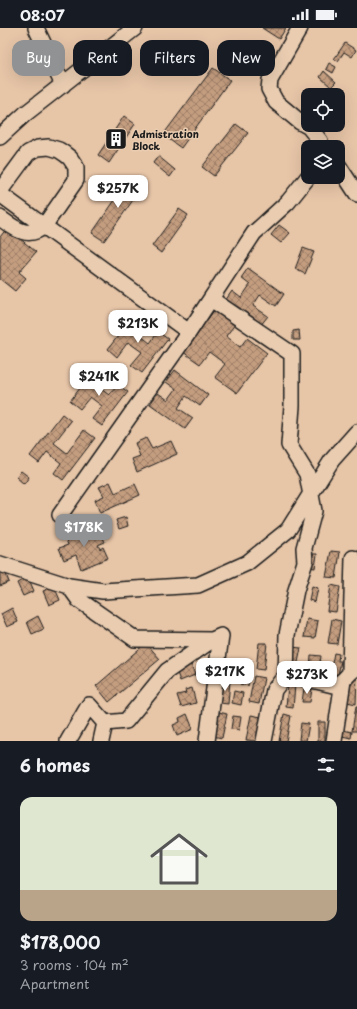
<!DOCTYPE html>
<html lang="en">
<head>
<meta charset="utf-8">
<style>
  :root { --surface:#171b24; --page:#20242c; --text:#f1f3f6; --muted:#9ea1a6; --line:#363941; --accent:#919294 }
  body { margin:0; font-family:"Playpen Sans",sans-serif; background:var(--page); color:var(--text); height:100vh; display:flex; flex-direction:column; font-size:15px; white-space:nowrap }
  * { box-sizing:border-box; margin:0 }
  p { font-size:13px; color:var(--muted) }
  .icon { flex:none; width:22px; height:22px; fill:none; stroke:currentColor; stroke-width:2; stroke-linecap:round; stroke-linejoin:round }
  .map { position:relative; height:713px; overflow:hidden }
  .drawer { display:flex; flex-direction:column; background:var(--surface); flex:1 }
  .drawer>* { flex:none }
  .guide { position:absolute; left:12px; top:12px; width:333px; height:36px; display:flex; gap:8px }
  .buttons { position:absolute; left:301px; top:60px; display:grid; gap:8px }
  .buttons a { display:grid; place-items:center; width:44px; height:44px; border-radius:8px; background:var(--surface); box-shadow:0 4px 16px #0002; font-size:20px }
  .price { position:absolute; translate:-50% -34px; padding:0 9px; border-radius:8px; background:#fff; color:#222; font-size:13px; line-height:26px; filter:drop-shadow(0 1px 2px #0008) }
  .price::after { content:''; position:absolute; left:50%; top:24px; width:12px; height:9px; margin-left:-6px; background:inherit; clip-path:polygon(0 0,100% 0,50% 100%) }
  .price.selected { background:var(--accent); color:#fff }
  ul { padding:0; list-style:none }
  li { display:grid; align-content:center; gap:8px; height:212px; padding:0 20px }
  li+li { border-top:1px solid var(--line) }
  li span { display:grid; place-items:center; height:124px; border-radius:12px; color:#555 }
  li>.icon { margin-inline-start:auto }
  span .icon { width:72px; height:72px; fill:#fffc; stroke-width:1 }
  li b { font-size:17px }
  h2 { display:flex; justify-content:space-between; align-items:center; height:48px; padding:0 20px; font-size:17px }
  .chip { padding:0 14px; border-radius:12px; background:var(--surface); box-shadow:0 4px 16px #0002; font-size:14px; line-height:36px }
  .chip.selected { background:var(--accent); color:#fff }
  .status { display:flex; justify-content:space-between; align-items:center; height:28px; padding:0 20px; background:var(--surface); direction:ltr }
  .status svg { height:11px; fill:currentColor }
  .map>svg:first-child { display:block }
</style>
</head>
<body>
<div class="status"><b>08:07</b><svg viewBox="0 0 49 12"><path d="M0 12V9h3v3zM5 12V6h3v6zM10 12V3h3v9zM15 12V0h3v12zM26 1h20v11H26zM47 4h2v5h-2z"/></svg></div>
<div class="map">
<svg width="357" height="713" viewBox="0 0 357 713">
  <defs>
    <pattern id="building-cross-hatch" width="8" height="8" patternUnits="userSpaceOnUse"><rect width="8" height="8" fill="#c49d7f"/><path d="M0 0l8 8M0 8l8-8" fill="none" stroke="#9e7f67"/></pattern>
  </defs>
  <rect width="100%" height="100%" fill="#e7c5a7"/>
  <filter id="ink" filterUnits="userSpaceOnUse"><feTurbulence type="fractalNoise" baseFrequency=".025" numOctaves="2"/><feDisplacementMap in="SourceGraphic" scale="8" xChannelSelector="R" yChannelSelector="G"/><feConvolveMatrix kernelMatrix="1 2 1 2 8 2 1 2 1" color-interpolation-filters="sRGB"/></filter>
  <g filter="url(#ink)">
    <!-- building -->
    <path fill="url(#building-cross-hatch)" stroke="#1c1c1c" d="M262,0H286L279,11Z
      M345,15L356,22L352,29L344,24L338,33L334,31Z
      M329,35L336,39L333,45L326,41Z
      M213,40L230,52L181,120L163,107Z
      M324,43L336,54L331,59L320,49Z
      M124,88L135,96L109,135L98,127Z
      M236,96L248,105L214,148L202,139Z
      M158,128L175,142L170,149L153,135Z
      M131,149L143,158L104,213L92,205Z
      M179,181L188,187L161,225L152,218Z
      M279,197L290,205L281,215L271,207Z
      M7,200L36,224L19,244L26,250L15,263L0,251V209Z
      M303,220L314,224L305,246L295,241Z
      M248,240L284,266L276,278L260,267L253,278L268,288L260,298L225,273L232,263L241,270L250,257L241,250Z
      M216,280L236,295L226,308L240,319L247,310L267,325L237,365L215,349L225,336L209,324L200,336L183,324Z
      M134,287L144,294L136,304L150,315L158,304L168,311L142,345L131,337L142,324L128,314L117,329L108,321Z
      M299,302L300,312H293V303Z
      M95,341L104,348L97,358L109,367L118,357L128,364L102,398L92,391L102,378L90,369L80,381L70,373Z
      M175,342L208,367L200,378L186,368L178,380L193,390L185,401L150,376L158,365L168,372L176,361L166,354Z
      M62,386L71,393L54,415L67,425L84,402L95,410L63,452L54,445L61,435L47,424L39,435L30,428Z
      M146,410L152,421L171,413L177,426L137,444L132,431L140,428L135,415Z
      M21,443L29,449L24,456L16,449Z
      M110,454L115,465L135,456L140,467L100,485L95,472L104,468L99,459Z
      M126,489L128,498L119,501L116,492Z
      M76,498L81,511L100,503L105,514L98,517L100,521L103,519L108,530L81,541L76,527L64,532L59,520L68,517L63,504Z
      M331,523L340,524L336,550L326,549Z
      M310,526H317L315,540L308,539Z
      M4,541L9,554L0,558V542Z
      M28,549L34,563L23,568L17,555Z
      M331,557L340,559L336,584L327,583Z
      M54,558L60,572L49,577L43,563Z
      M312,558L318,560L315,574L309,572Z
      M12,580L18,594L7,599L1,586Z
      M38,588L44,601L32,606L27,594Z
      M307,591L318,593L315,610L304,609Z
      M332,591L341,593L337,616L328,615Z
      M146,615L160,631L109,674L96,658Z
      M259,615H267L264,642L256,641Z
      M292,619L301,620L296,644L288,643Z
      M334,625L339,626L338,633H341L338,647L336,646L335,651L329,650Z
      M311,627L321,628L319,642L310,641Z
      M190,633L195,647L180,653L176,642Z
      M242,641L251,642L248,658L240,656Z
      M353,647L357,648L356,676L347,674Z
      M254,648L264,650L259,676L249,674Z
      M222,651L230,652L228,676L220,675Z
      M288,657H295L293,680L286,679Z
      M192,660L196,675L181,679L177,667L186,665L185,662Z
      M304,660L312,661L310,674H302Z
      M234,663L243,665L241,677L232,675Z
      M356,678H357V703H352Z
      M219,684L227,686L222,710L213,708Z
      M187,686L193,701L177,708L173,697L180,694L179,690Z
      M284,686L291,688L286,713H279Z
      M251,687L261,689L256,713L246,712Z
      M233,688L241,689L239,702L231,701Z
      M318,694H325V713H318Z
      M301,695L309,696L306,713L299,712Z
      M343,702L352,704L351,710L342,708Z"/>
    <g fill="none" stroke-linecap="round" stroke-linejoin="round">
      <!-- minor casing -->
      <g stroke="#1c1c1c" stroke-width="18">
        <path id="minor" d="M36,0L63,57
          M300,0L270,52L269,61L276,74L300,94L309,99L320,113L318,119
          M0,109L25,86L135,0
          M338,137L357,166
          M0,163L28,125L38,120L49,119L59,122L65,126L70,130L76,139V152L44,198C28,212 14,200 0,190
          M0,166L189,304
          M211,271L292,326V378L289,417L307,446L314,483L304,520L305,534L296,562L287,607L286,650
          M60,487L189,304L254,205L288,174L308,149
          M0,536L69,558L79,572L135,611L212,612
          M69,558L103,563L198,557L247,535L288,502L332,432L357,404
          M350,643L353,530
          M105,695L126,693L167,643L212,612L221,608L207,713
          M68,713L89,677L105,695
          M101,713L105,695
          M264,713L274,662L282,652L288,649L295,648L333,657C345,656 347,644 357,640
          M334,713L343,653"/>
      </g>
      <!-- minor -->
      <use href="#minor" stroke="#eacdb1" stroke-width="15"/>
    </g>
  </g>
  <!-- icons -->
  <defs>
    <g id="building-square" transform="scale(1.15)"><rect x="-9" y="-9" width="18" height="18" rx="4" fill="#1c1c1c" stroke="#eacdb1"/><path d="M-4-6H4V6H1V3H-1V6H-4ZM-2.5-4.3h1.7v1.8h-1.7ZM.8-4.3h1.7v1.8H.8ZM-2.5-1h1.7V.8h-1.7ZM.8-1h1.7V.8H.8Z" fill="#fff"/></g>
  </defs>
  <g fill-rule="evenodd">
    <use href="#building-square" x="116" y="111"/>
  </g>
  <g text-anchor="middle" dominant-baseline="central" stroke-width="3" stroke-linejoin="round" paint-order="stroke">
    <!-- poi labels -->
    <g font-size="10" font-weight="bold" fill="#1c1c1c" stroke="#eacdb1" text-anchor="start">
      <text x="132" y="105">Admistration<tspan x="132" dy="12">Block</tspan></text>
    </g>
  </g>
</svg>
<div class="buttons">
<a><svg class="icon" aria-label="locate" viewBox="0 0 24 24"><circle cx="12" cy="12" r="6"/><path d="M12 2v4M12 18v4M2 12h4M18 12h4"/></svg></a>
<a><svg class="icon" aria-label="layers" viewBox="0 0 24 24"><path d="M12 4l9 5-9 5-9-5zM3 14l9 5 9-5"/></svg></a>
</div>
<b class="price" style="left:118px;top:181px">$257K</b>
<b class="price" style="left:138px;top:316px">$213K</b>
<b class="price" style="left:99px;top:369px">$241K</b>
<b class="price selected" style="left:84px;top:520px">$178K</b>
<b class="price" style="left:225px;top:664px">$217K</b>
<b class="price" style="left:307px;top:667px">$273K</b>
<div class="guide">
<a class="chip selected">Buy</a>
<a class="chip">Rent</a>
<a class="chip">Filters</a>
<a class="chip">New</a>
</div>
</div>
<section class="drawer">
<h2>6 homes<svg class="icon" aria-label="filters" viewBox="0 0 24 24"><path d="M4 7h16M4 17h16"/><circle cx="9" cy="7" r="2"/><circle cx="15" cy="17" r="2"/></svg></h2>
<ul>
<li><span style="background:linear-gradient(#dfe7d0 75%,#b9a48a 0)"><svg class="icon" aria-label="home" viewBox="0 0 24 24"><path d="M3 11l9-7 9 7M6 9v11h12V9"/></svg></span><div><b>$178,000</b><p>3 rooms · 104 m²</p><p>Apartment</p></div></li>
</ul>
</section>
</body>
</html>
